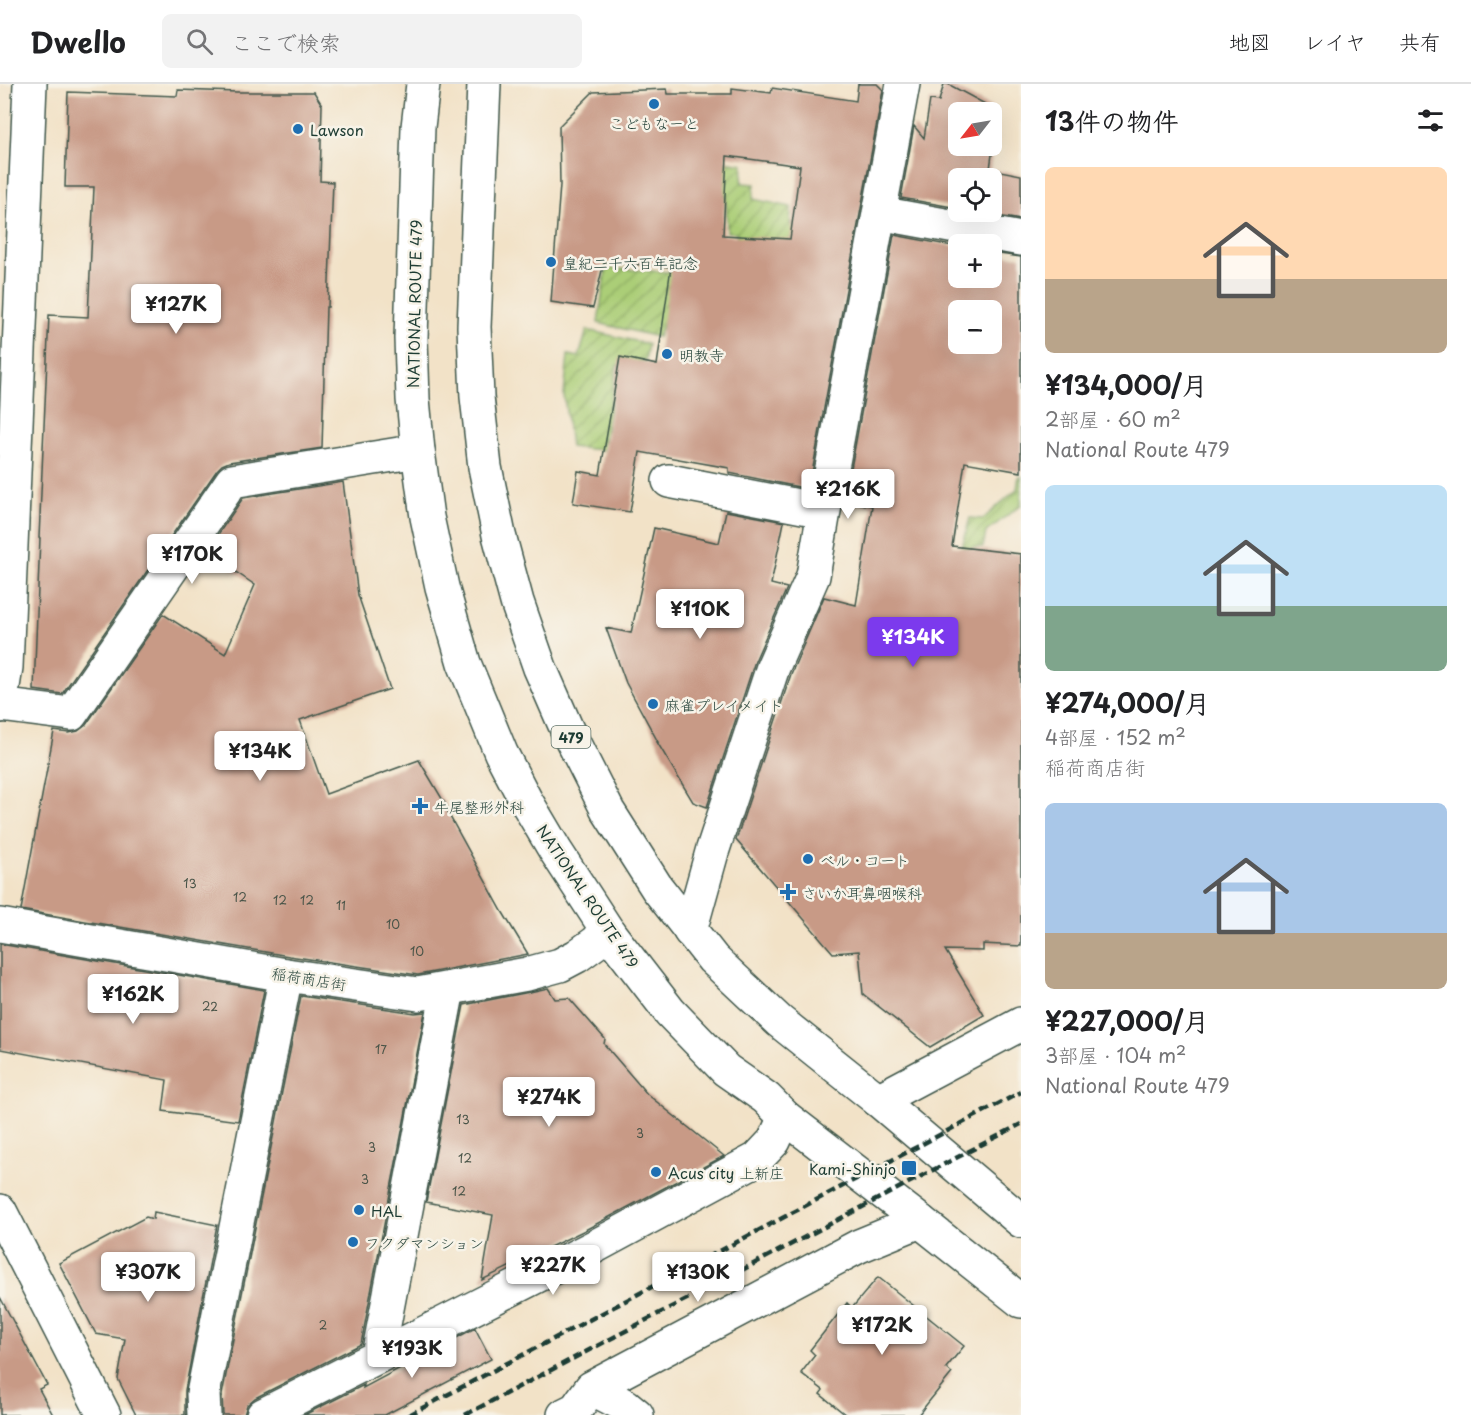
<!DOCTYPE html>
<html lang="ja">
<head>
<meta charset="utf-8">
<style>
  :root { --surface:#fff; --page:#f2f2f2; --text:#202124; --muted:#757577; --line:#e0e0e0; --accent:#7c3aed }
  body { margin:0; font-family:"Playpen Sans","Klee One",sans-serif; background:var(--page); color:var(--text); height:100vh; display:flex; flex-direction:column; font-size:22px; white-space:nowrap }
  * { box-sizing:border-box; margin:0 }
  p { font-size:20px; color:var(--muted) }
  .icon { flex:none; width:33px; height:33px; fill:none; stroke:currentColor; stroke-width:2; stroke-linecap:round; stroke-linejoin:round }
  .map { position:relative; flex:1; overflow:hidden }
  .drawer { display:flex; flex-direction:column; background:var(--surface); width:450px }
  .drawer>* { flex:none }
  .needle { width:39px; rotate:239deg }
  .buttons { position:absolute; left:948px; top:18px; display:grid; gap:12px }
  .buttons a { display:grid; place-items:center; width:54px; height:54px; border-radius:9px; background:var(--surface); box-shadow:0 6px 24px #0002; font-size:30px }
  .price { position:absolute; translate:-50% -51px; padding:0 14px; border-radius:6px; background:#fff; color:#222; font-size:20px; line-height:39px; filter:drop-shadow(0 2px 3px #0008) }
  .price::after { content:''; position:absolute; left:50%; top:36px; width:18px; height:14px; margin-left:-9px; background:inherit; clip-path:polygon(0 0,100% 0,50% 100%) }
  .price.on { background:var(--accent); color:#fff }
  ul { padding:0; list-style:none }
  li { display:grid; align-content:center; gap:12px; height:318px; padding:0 24px }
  li span { display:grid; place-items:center; height:186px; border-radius:9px; color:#555 }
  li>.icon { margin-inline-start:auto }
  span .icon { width:108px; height:108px; fill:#fffc; stroke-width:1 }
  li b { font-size:26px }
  h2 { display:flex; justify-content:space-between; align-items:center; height:72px; padding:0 24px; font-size:26px }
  header { display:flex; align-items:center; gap:36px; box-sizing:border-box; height:84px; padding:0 30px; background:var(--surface); border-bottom:2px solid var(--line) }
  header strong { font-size:28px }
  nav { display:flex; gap:33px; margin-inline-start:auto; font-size:21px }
  .search { width:420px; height:54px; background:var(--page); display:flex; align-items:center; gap:15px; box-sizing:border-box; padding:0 21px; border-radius:9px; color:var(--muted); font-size:22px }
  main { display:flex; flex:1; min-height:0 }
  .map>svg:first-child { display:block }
</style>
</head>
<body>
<header>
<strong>Dwello</strong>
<div class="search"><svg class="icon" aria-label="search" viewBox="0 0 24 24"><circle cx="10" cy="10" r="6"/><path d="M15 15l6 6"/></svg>ここで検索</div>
<nav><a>地図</a><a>レイヤ</a><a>共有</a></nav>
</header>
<main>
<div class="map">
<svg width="1021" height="1331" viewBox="0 0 1021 1331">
  <defs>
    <pattern id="garden-furrows" width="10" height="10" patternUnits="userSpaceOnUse" patternTransform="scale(1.5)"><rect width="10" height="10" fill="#abce77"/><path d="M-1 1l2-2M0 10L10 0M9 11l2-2" fill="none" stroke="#8ba862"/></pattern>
  </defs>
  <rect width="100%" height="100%" fill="#f7f3e8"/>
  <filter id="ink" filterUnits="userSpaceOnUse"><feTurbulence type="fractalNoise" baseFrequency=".0167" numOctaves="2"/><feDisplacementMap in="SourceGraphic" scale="12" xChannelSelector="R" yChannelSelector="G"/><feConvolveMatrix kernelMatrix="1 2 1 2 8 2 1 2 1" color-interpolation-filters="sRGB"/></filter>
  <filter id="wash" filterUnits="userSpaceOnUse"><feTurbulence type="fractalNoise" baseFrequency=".008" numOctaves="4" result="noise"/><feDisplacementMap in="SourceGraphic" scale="24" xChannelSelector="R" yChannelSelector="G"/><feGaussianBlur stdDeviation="1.35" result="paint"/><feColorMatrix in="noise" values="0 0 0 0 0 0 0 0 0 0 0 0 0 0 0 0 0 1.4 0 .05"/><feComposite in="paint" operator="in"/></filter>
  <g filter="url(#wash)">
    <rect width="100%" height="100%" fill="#f2e2c7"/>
    <!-- garden -->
    <path fill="url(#garden-furrows)" stroke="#658656" stroke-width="1.5" d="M711,75L743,80L742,99L755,100L753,115L791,123L790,140L794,144L789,191L736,169L737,149L727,148L726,111L701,108Z
      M606,184L732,192L663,239L658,253L598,239Z
      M587,246L648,260L645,277L641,276L640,280L635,284L617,281L602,366L570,363L564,311L568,271L579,273Z
      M1019,392H1021V421L986,448L983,463H962L970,434L983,435L1017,405Z"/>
    <g id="blocks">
      <!-- building -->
      <path fill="#c89a86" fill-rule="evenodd" d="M858,0H877L883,6L809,405L729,389V384L640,368L630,428L573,419L578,387L600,391L620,273L657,281L671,183L604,178L593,224L551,218L560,101L559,42L593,8L667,5L668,10H732V4L771,9L772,4L856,17ZM727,72L800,82L790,155L723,151Z
        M944,0H948L998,27L990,85L1021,91V136L975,128H992V94H958V124L901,114L914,42L924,54L930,16L939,17ZM958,28H992V62H958Z
        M178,6L237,8H314L322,21L320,97L333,98L328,223H326L322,364L229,378L222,381L217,386L62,610L34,606L40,454H39L49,231L88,233L94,103H65L68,8L177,12Z
        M894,151L958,163V194H992V169L1021,173V388L965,378L952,462L1021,470V862L983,860V867L945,866L984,931L930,963L863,910L859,867L833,869L736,756L791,590L824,513L856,521L872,422L845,417ZM958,226H992V260H958Z
        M343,398L358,511L390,605L300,636L326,710L419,676L450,728L448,729L502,827L528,870L418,891L289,872L21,826L54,647L69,649L78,647L86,641L163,530L225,570L255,501L206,468L243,414Z
        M726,427L784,438L771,500L787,504L755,577L707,723L693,718L657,658H658L626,599L606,544L631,549L654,444L719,459Z
        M0,860L264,906L238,1037L163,1027L167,996L0,965Z
        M548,904L555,915L569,914L605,955L604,960L647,1010L724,1072L585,1146L482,1196L493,1131L426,1118L464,921L530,908Z
        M301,912L415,929L425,928L361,1260L255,1314L247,1321L244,1331H223L222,1311Z
        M154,1128L217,1141L185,1306V1331H136L118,1295L125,1255L96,1250L59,1179L146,1133L153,1135Z
        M878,1193L964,1262L946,1284L952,1289L918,1331H846L820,1310L823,1306L801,1289L815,1271L810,1266L847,1219L852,1224Z
        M0,1213L47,1301L39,1305L53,1331H0Z
        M475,1244L491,1275L385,1331H304L364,1301L363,1304Z"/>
    </g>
  </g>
  <g filter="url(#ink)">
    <use href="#blocks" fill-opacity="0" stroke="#3f564a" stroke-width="1.5"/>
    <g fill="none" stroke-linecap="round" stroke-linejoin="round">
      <!-- pedestrian casing -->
      <g stroke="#3f564a" stroke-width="36">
        <path id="pedestrian" d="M0,841L286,891L418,910L527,890L560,881L577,872L609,849"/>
      </g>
      <!-- minor casing -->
      <g stroke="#3f564a" stroke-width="36">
        <path id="minor" d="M879,129L1021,155
          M669,397L824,427
          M0,621L71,630L232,397L418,367
          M690,847L712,768L773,583L813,492L824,427L903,0
          M878,1016L1021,940
          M0,1127L104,1331
          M378,1272L448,905
          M204,1331L203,1310L286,891
          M263,1331L594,1163L757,1075L774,1057L785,1033
          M564,1331L576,1325L591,1304
          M637,1331L626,1322L591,1304L859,1162L920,1137"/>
      </g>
      <!-- tertiary casing -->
      <g stroke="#3f564a" stroke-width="36">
        <path id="tertiary" d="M0,622L6,583L30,0"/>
      </g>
      <!-- trunk casing -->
      <g stroke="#3f564a" stroke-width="36">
        <path id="trunk" d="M423,0L418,43L411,254L413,315L418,367L427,433L442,503L464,579L501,669L526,717L555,766L609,849L670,928L726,986L766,1014L785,1033L920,1137L1021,1217
          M484,0L474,243L477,313L485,383L499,451L517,518L540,584L568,648L608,727L657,804L713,875L779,937L878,1016L1021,1137"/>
      </g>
      <!-- pedestrian -->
      <use href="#pedestrian" stroke="#fff" stroke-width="33"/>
      <!-- minor -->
      <use href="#minor" stroke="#fff" stroke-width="33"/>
      <!-- tertiary -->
      <use href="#tertiary" stroke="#fff" stroke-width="33"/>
      <!-- trunk -->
      <use href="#trunk" stroke="#fff" stroke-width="33"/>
      <!-- rail -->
      <path stroke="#1f3d34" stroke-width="4.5" stroke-dasharray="9 4.5" stroke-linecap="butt" d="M409,1331L1021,1008
        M465,1331L1021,1040"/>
    </g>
  </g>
  <!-- markers -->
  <g fill="#1f6fb2" stroke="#f7f3e8" stroke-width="2">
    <circle cx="654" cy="20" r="6"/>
    <circle cx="298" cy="45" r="6"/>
    <circle cx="551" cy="178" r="6"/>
    <circle cx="667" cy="270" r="6"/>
    <circle cx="653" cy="620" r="6"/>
    <path d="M417 713h6v6h6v6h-6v6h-6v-6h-6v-6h6z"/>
    <circle cx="808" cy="775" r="6"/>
    <path d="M785 799h6v6h6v6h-6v6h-6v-6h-6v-6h6z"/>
    <rect x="901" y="1076" width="16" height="16" rx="3"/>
    <circle cx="656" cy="1088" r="6"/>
    <circle cx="359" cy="1126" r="6"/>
    <circle cx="353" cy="1158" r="6"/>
  </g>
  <g text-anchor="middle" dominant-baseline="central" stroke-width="5" stroke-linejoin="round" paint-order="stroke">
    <!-- number labels -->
    <g font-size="12" fill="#495448">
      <text x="190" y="799">13</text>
      <text x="240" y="813">12</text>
      <text x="280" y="816">12</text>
      <text x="307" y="816">12</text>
      <text x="341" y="821">11</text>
      <text x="393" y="840">10</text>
      <text x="417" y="867">10</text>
      <text x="210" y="922">22</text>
      <text x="381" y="965">17</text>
      <text x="463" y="1035">13</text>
      <text x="640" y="1049">3</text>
      <text x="372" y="1063">3</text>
      <text x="465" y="1074">12</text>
      <text x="365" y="1095">3</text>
      <text x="459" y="1107">12</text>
      <text x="323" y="1241">2</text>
    </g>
    <!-- shield labels -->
    <rect fill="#f7f3e8" stroke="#60746a" stroke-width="1.5" x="551.5" y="642" width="39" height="22" rx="4.5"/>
    <g font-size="14" font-weight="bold" fill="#1f3d34">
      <text x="571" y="653">479</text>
    </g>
    <!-- poi labels -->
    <g font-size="15" fill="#1f3d34" stroke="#f7f3e8" text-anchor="start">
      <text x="654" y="38" text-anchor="middle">こどもなーと</text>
      <text x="310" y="45">Lawson</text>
      <text x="563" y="178">皇紀二千六百年記念</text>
      <text x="679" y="270">明教寺</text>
      <text x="665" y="620">麻雀プレイメイト</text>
      <text x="434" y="722">牛尾整形外科</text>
      <text x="820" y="775">ベル・コート</text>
      <text x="802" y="808">さいか耳鼻咽喉科</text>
      <text x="896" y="1084" text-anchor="end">Kami-Shinjo</text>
      <text x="668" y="1088">Acus city 上新庄</text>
      <text x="371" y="1126">HAL</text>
      <text x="365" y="1158">フクダマンション</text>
    </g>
    <!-- street labels -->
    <g font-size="15" fill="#1f3d34" stroke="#f7f3e8">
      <text transform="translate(414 220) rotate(-89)">NATIONAL ROUTE 479</text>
      <text transform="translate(588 812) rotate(56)">NATIONAL ROUTE 479</text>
      <text transform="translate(309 894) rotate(9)">稲荷商店街</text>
    </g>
  </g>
</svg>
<div class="buttons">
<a><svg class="needle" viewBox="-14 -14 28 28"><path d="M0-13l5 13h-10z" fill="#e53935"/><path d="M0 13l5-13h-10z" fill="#757577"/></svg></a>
<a><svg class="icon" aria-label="locate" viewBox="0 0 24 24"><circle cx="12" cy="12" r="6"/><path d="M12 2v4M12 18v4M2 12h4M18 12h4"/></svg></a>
<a>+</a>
<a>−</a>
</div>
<b class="price" style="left:176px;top:251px">¥127K</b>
<b class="price" style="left:848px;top:436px">¥216K</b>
<b class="price" style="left:192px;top:501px">¥170K</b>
<b class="price" style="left:700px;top:556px">¥110K</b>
<b class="price on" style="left:913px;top:584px">¥134K</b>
<b class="price" style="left:260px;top:698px">¥134K</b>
<b class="price" style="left:133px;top:941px">¥162K</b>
<b class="price" style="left:549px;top:1044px">¥274K</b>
<b class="price" style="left:553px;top:1212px">¥227K</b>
<b class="price" style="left:148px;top:1219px">¥307K</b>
<b class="price" style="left:698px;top:1219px">¥130K</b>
<b class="price" style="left:882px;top:1272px">¥172K</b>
<b class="price" style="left:412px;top:1295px">¥193K</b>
</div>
<section class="drawer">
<h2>13件の物件<svg class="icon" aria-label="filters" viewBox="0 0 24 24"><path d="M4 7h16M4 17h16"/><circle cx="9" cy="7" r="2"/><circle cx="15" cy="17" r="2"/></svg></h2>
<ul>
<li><span style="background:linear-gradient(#ffd9b3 60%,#b9a48a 0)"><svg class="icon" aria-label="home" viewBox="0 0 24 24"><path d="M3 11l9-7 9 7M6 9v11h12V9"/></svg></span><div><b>¥134,000/月</b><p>2部屋 · 60 m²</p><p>National Route 479</p></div></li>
<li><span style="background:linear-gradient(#bfe0f5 65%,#7fa58c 0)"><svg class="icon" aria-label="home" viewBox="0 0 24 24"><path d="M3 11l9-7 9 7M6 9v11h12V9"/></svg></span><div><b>¥274,000/月</b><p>4部屋 · 152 m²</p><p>稲荷商店街</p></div></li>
<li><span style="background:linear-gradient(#a9c7e8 70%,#b9a48a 0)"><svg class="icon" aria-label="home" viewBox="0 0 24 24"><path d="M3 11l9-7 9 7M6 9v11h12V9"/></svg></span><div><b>¥227,000/月</b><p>3部屋 · 104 m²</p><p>National Route 479</p></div></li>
</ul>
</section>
</main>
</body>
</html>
